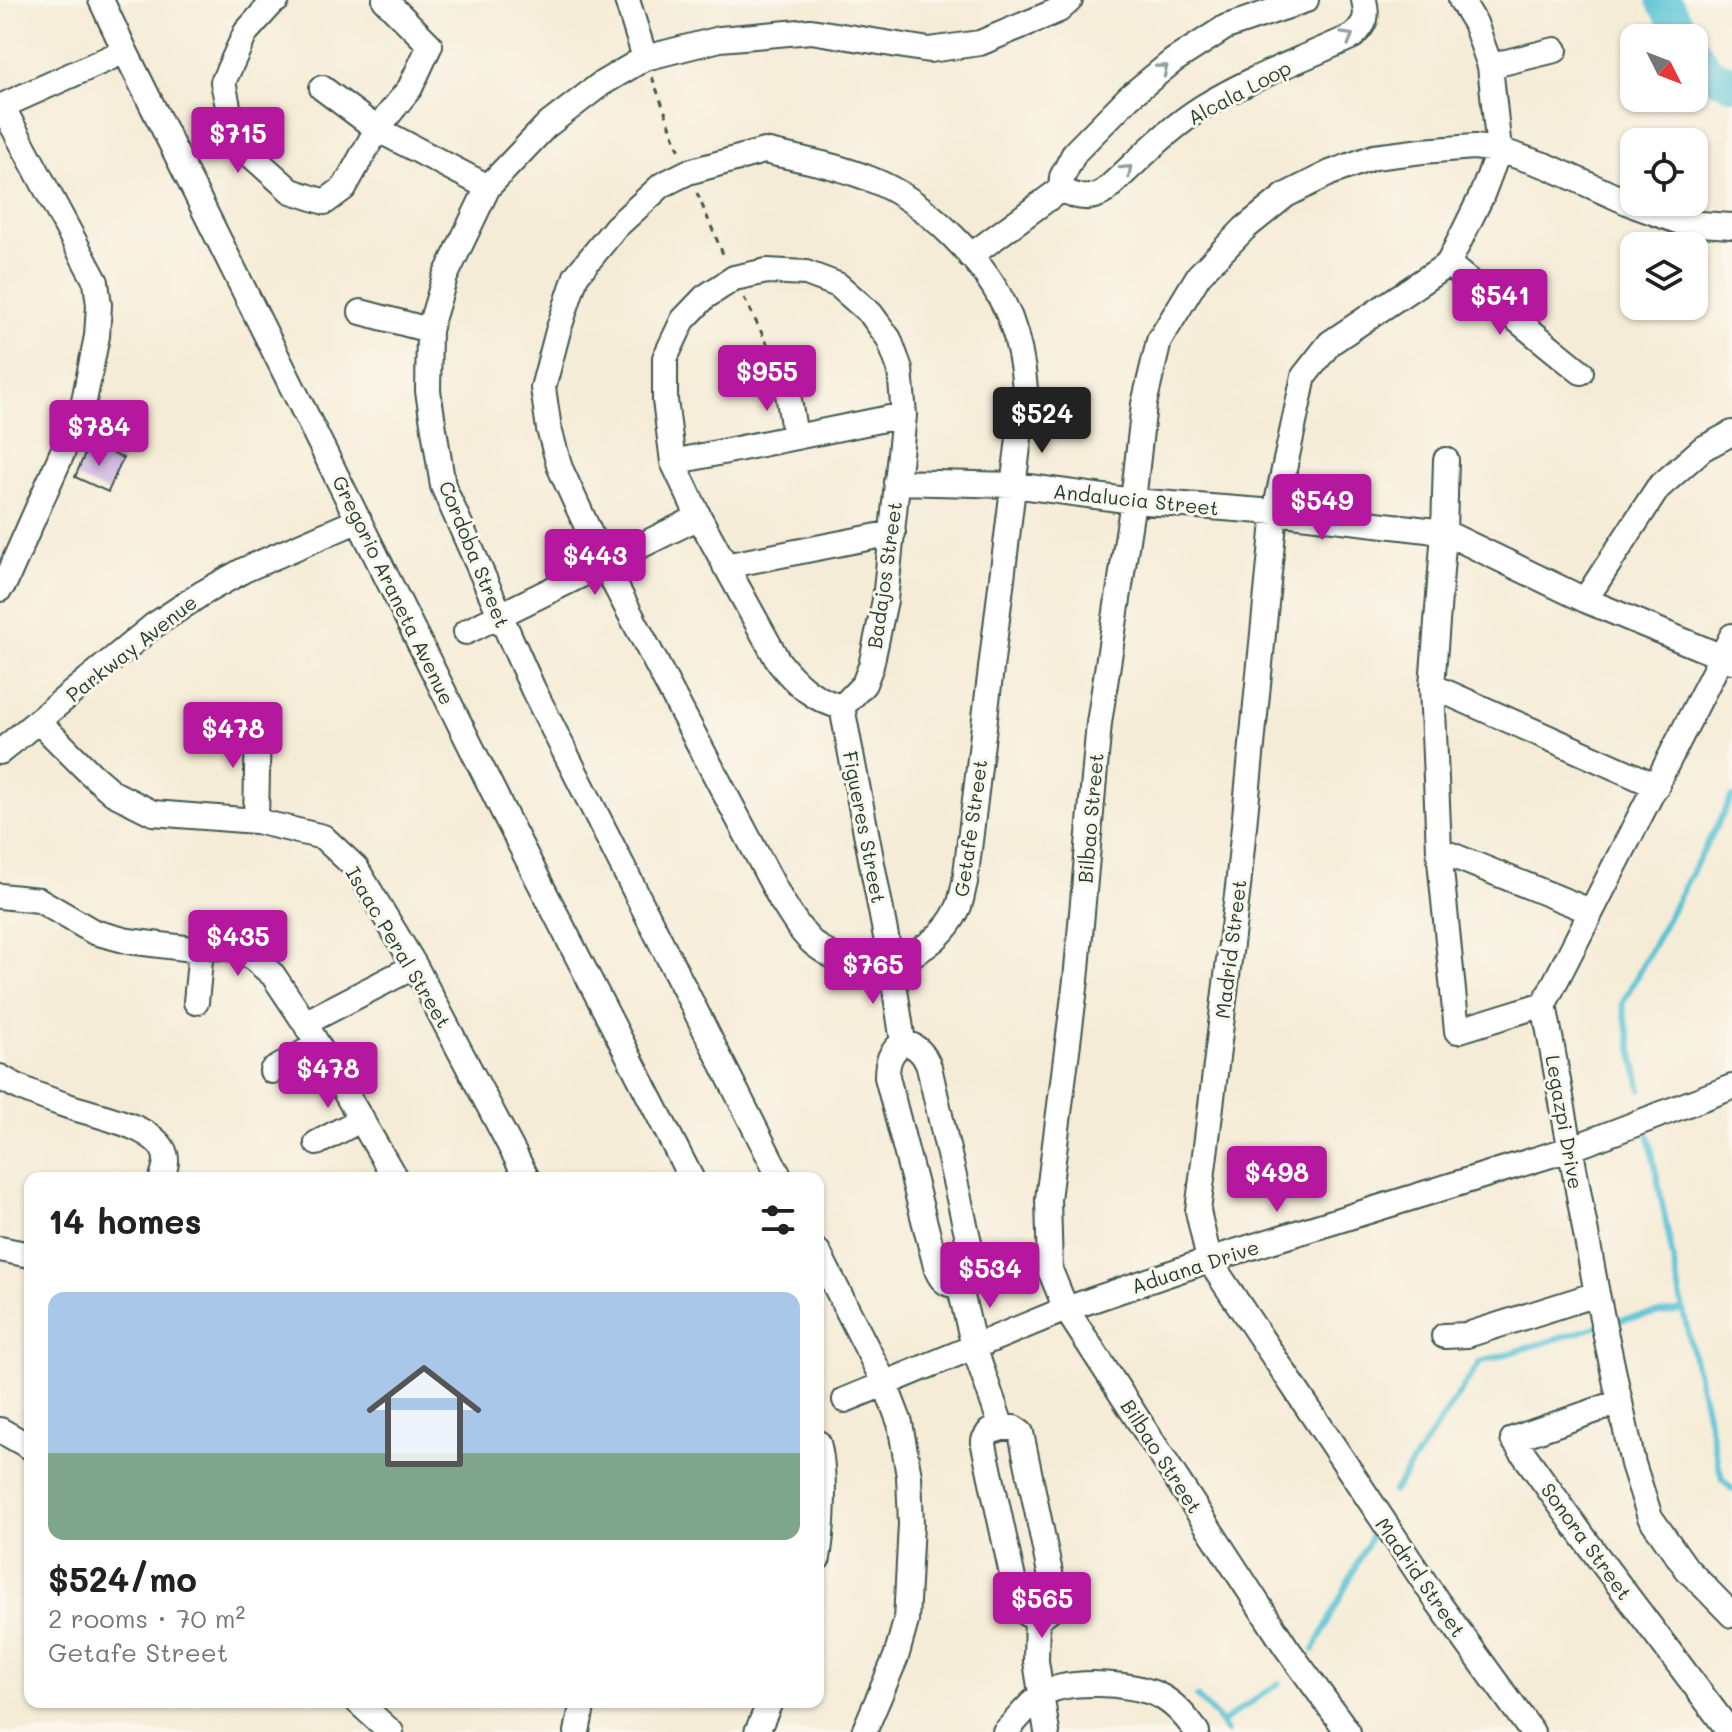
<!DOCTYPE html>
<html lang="en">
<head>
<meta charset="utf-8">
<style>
  :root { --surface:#fff; --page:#f2f2f2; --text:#222; --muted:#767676; --line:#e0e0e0; --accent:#b5179e }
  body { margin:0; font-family:Mali,sans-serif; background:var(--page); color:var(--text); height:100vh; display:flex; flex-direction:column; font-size:30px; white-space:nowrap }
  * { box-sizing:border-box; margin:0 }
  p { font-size:26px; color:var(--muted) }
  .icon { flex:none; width:44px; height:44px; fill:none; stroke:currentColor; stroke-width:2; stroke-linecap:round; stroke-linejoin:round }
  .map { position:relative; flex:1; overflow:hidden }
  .sheet { position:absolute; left:24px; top:1172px; width:800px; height:536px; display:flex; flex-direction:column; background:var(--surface); border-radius:16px; box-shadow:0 2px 6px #0004 }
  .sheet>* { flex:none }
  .needle { width:52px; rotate:132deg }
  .tools { position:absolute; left:1620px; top:24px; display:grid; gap:16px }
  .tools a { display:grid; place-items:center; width:88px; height:88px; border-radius:16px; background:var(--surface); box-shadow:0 2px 6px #0004; font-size:40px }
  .price { position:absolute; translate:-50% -68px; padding:0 18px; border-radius:8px; background:var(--accent); color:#fff; font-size:26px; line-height:52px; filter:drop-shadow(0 2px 4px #0008) }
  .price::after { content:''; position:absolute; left:50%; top:48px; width:24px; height:18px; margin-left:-12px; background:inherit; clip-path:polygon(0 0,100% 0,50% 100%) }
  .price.active { background:#222; color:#fff }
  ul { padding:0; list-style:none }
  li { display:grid; align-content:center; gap:16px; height:424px; padding:0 24px }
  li+li { border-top:2px solid var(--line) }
  li span { display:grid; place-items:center; height:248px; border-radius:16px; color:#555 }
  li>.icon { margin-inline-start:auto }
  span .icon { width:144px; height:144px; fill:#fffc; stroke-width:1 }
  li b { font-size:34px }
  h2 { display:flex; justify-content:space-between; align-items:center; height:96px; padding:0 24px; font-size:34px }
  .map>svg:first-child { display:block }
</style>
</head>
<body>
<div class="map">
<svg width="1732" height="1732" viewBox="0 0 1732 1732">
  <rect width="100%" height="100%" fill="#fbf7ec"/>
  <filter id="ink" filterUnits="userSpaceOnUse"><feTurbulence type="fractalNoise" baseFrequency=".0125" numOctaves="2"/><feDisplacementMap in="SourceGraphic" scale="16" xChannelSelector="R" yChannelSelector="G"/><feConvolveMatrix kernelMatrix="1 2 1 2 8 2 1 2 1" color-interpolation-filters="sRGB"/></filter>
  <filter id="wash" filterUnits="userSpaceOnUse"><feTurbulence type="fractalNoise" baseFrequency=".006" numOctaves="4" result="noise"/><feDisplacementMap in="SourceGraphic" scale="32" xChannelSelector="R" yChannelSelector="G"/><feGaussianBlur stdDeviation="1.8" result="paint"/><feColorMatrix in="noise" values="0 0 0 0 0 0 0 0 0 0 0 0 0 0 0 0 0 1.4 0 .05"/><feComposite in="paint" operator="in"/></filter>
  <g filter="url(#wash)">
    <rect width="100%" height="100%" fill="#f5ecd7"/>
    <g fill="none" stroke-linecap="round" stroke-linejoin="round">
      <!-- stream -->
      <path stroke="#59c3d5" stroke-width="6" d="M1641,1089L1622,1004L1732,797
        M1649,1136L1683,1310L1722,1479L1732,1489
        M1610,1323L1628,1318L1683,1310
        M1393,1492L1480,1362L1599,1326
        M1314,1650L1374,1530
        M1197,1697L1216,1716L1227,1732
        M1221,1723L1279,1683"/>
      <!-- river -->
      <path stroke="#59c3d5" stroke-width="34" d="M1663,0L1685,38
        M1694,52L1709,73L1732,83"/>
    </g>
    <g id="blocks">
      <!-- building -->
      <path fill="#c9addf" d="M95,446L123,458L108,492L75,477L87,449L93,452Z"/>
    </g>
  </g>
  <g filter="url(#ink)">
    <use href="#blocks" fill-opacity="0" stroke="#3f574c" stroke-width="2"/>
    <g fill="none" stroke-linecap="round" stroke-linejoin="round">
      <!-- minor casing -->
      <g stroke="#3f574c" stroke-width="28">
        <path id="minor" d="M101,0L125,51L506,817L691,1178
          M277,0L274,1L246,32L223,82L235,141L291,191L325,202L344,188L377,129L410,88L430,45L385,0
          M627,0L645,58
          M1461,0L1475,23L1490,66L1499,150L1481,197L1448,264L1330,343L1304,376L1275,512L1238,887L1198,1211L1209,1260L1437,1601L1532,1732
          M1490,66L1555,50
          M322,88L377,129L488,187
          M0,106H2L96,282L99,305L97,336L83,406L5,582L0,589
          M2,106L125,51
          M764,151C800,159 835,165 870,179C925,200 988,263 1010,318C1019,342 1023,364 1025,389L965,882C963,889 962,898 959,906C944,941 903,967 865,966C848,965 828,955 814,944C800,932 791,915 781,900L604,564L560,468L549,429L543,388L558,331L576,276L616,227L662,185L688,172Z
          M1061,189C1076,198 1090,201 1105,191C1137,162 1166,130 1203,107C1250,78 1303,59 1353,36C1366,23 1368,17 1364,0
          M970,256L1061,189L1062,177L1075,152L1129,97L1173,61L1226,27L1306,0
          M1448,264L1581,372
          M767,271L806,273L838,285L871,314L889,339L900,369L904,415L885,600L871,666L864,684L842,707C814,700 796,684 778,661L699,517L673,462L665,400V358L683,320L705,297L734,278Z
          M361,312L429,330
          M786,381L795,437
          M1446,460L1444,532L1432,686L1439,850L1457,1031L1544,1004
          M673,462L904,415
          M896,482L1014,485L1133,501L1275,512L1444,532L1585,600L1732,661
          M725,566L893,533
          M1585,600L1658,488L1702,449L1732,433
          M466,632L699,517
          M1732,636L1544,1004L1597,1294L1633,1464L1650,1517L1687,1569L1732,1615
          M1432,686L1657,786
          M842,707L891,963L903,1042
          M38,721L91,774L113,793L153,813L256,821L323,837L356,868L415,966L527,1178
          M0,752L153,626L201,594L244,570L359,520
          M256,821L258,721
          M1439,850L1590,911
          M0,896L39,900L94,932L128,941L201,950L216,947L239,949L254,959L273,975L305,1023L395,1178
          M196,1002L201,950
          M305,1023L415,966
          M903,1042C917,1046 924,1053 929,1067L973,1260C972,1284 947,1296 937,1270L887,1077C887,1061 890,1053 903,1042Z
          M272,1071L317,1045
          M0,1077C21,1090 45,1098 68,1106C93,1115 157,1126 165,1154C168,1162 164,1170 162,1178
          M317,1143L362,1119
          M780,1178L533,689L443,486L428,391L429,330L445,277L488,187L545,127L601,84L645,58L720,39L811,31L929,50L980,43L1059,10L1070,0
          M0,1249L30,1255
          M818,1252L885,1384L900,1423L909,1476L911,1524L906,1621L896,1657L864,1732
          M959,1284L974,1347L1002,1428
          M1444,1336L1467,1335L1597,1294
          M845,1400L1066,1309L1209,1260L1570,1149L1732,1087
          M1620,1402L1513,1439L1597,1556L1730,1732
          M1002,1428H1014L1021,1433L1055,1597L1052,1608L1043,1615L1027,1614L1018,1602L984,1445V1440L989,1432Z
          M0,1430L30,1447
          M818,1443C826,1472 823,1528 818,1558
          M1037,1616L1036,1661L1047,1732
          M358,1702L391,1732
          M577,1732L583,1702
          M757,1732L770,1702
          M1005,1732C1017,1720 1028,1705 1040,1696C1065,1678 1130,1683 1156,1694C1174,1702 1186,1717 1197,1732
          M1348,1732L1286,1647L1066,1309L1050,1270L1048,1199L1076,980L1099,723L1133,501L1144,404L1159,341L1199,275L1245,228L1286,195L1330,173L1374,157L1422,151L1474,147L1499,150L1547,166L1636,206L1683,223L1732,226"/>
      </g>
      <!-- path -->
      <path stroke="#3f574c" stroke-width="3" stroke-dasharray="6 6" stroke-linecap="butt" d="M652,77L680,152
        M697,193L725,259
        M744,298L777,363"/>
      <!-- minor -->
      <use href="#minor" stroke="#fff" stroke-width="24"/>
    </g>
    <!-- one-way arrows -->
    <defs><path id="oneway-chevron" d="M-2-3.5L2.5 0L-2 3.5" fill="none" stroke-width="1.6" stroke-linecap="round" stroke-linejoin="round" transform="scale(2)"/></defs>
    <g stroke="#8f9e9a">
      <use href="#oneway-chevron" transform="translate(1348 37) rotate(-30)"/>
      <use href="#oneway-chevron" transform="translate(1163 69) rotate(-39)"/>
      <use href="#oneway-chevron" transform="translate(1127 170) rotate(-43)"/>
    </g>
  </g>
  <g text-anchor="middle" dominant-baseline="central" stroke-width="6" stroke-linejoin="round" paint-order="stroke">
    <!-- street labels -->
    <g font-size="20" fill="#1f3d34" stroke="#fbf7ec">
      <text transform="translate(1239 92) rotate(-28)">Alcala Loop</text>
      <text transform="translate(1136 499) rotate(6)">Andalucia Street</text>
      <text transform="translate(475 554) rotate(68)">Cordoba Street</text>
      <text transform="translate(884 575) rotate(-82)">Badajos Street</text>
      <text transform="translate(394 590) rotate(64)">Gregorio Araneta Avenue</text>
      <text transform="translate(131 648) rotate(-38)">Parkway Avenue</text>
      <text transform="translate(1090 818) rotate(-85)">Bilbao Street</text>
      <text transform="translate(865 827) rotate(79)">Figueres Street</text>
      <text transform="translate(970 828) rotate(-82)">Getafe Street</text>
      <text transform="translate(399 947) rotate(59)">Isaac Peral Street</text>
      <text transform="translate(1230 949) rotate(-83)">Madrid Street</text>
      <text transform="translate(1565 1122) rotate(80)">Legazpi Drive</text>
      <text transform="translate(1195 1266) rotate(-18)">Aduana Drive</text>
      <text transform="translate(1162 1456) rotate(57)">Bilbao Street</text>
      <text transform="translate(1587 1541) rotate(54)">Sonora Street</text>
      <text transform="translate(1421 1577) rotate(55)">Madrid Street</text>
    </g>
  </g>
</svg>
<div class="tools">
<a><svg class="needle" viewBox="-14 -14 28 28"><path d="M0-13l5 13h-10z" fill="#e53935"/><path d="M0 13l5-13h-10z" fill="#767676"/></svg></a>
<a><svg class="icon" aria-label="locate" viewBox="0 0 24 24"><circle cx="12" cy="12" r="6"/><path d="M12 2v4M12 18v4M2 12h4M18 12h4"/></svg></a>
<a><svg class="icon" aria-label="layers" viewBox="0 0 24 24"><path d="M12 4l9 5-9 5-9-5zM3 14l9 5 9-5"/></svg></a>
</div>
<b class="price" style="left:238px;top:175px">$715</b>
<b class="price" style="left:1500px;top:337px">$541</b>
<b class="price" style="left:767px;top:413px">$955</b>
<b class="price active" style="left:1042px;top:455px">$524</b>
<b class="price" style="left:99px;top:468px">$784</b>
<b class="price" style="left:1322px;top:542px">$549</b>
<b class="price" style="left:595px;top:597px">$443</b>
<b class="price" style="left:233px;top:770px">$478</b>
<b class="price" style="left:238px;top:978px">$435</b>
<b class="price" style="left:873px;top:1006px">$765</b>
<b class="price" style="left:328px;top:1110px">$478</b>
<b class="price" style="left:1277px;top:1214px">$498</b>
<b class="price" style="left:990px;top:1310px">$534</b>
<b class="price" style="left:1042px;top:1640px">$565</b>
<section class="sheet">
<h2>14 homes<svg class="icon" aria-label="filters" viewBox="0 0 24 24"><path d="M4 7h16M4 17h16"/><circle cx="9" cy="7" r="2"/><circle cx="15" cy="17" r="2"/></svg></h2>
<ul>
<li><span style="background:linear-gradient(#a9c7e8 65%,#7fa58c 0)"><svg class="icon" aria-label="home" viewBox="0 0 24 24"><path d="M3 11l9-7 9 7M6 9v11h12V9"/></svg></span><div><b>$524/mo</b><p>2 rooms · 70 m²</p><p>Getafe Street</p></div></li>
</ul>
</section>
</div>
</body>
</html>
